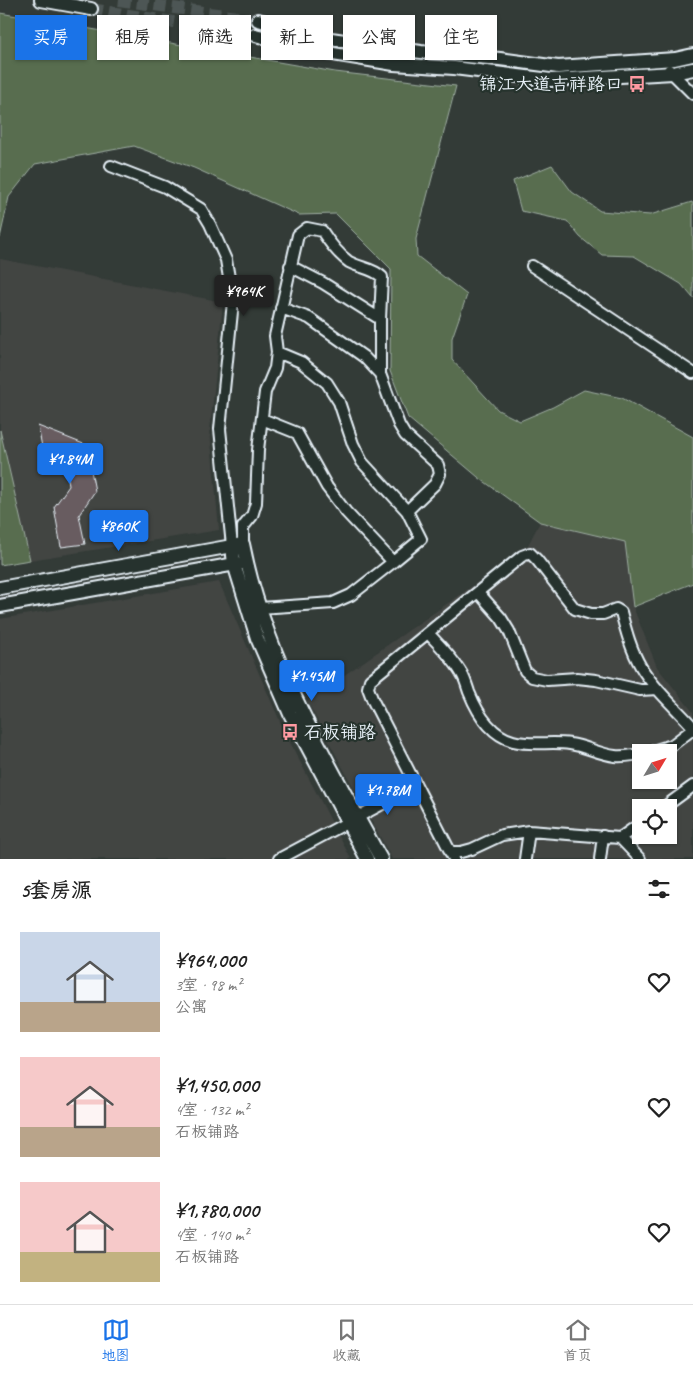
<!DOCTYPE html>
<html lang="zh">
<head>
<meta charset="utf-8">
<style>
  :root { --surface:#fff; --page:#f2f2f2; --text:#222; --muted:#767676; --line:#e0e0e0; --accent:#1a73e8 }
  body { margin:0; font-family:Caveat,"LXGW WenKai TC",sans-serif; background:var(--page); color:var(--text); height:100vh; display:flex; flex-direction:column; font-size:19px; white-space:nowrap }
  * { box-sizing:border-box; margin:0 }
  p { font-size:16px; color:var(--muted) }
  .icon { flex:none; width:28px; height:28px; fill:none; stroke:currentColor; stroke-width:2; stroke-linecap:round; stroke-linejoin:round }
  .map { position:relative; height:859px; overflow:hidden }
  .sheet { display:flex; flex-direction:column; background:var(--surface); flex:1 }
  .sheet>* { flex:none }
  .top-card { position:absolute; left:15px; top:15px; width:664px; height:45px; display:flex; gap:10px }
  .needle { width:32px; rotate:52deg }
  .fabs { position:absolute; left:632px; top:744px; display:grid; gap:10px }
  .fabs a { display:grid; place-items:center; width:45px; height:45px; border-radius:0px; background:var(--surface); box-shadow:0 1px 4px #0004; font-size:25px }
  .price { position:absolute; translate:-50% -42px; padding:0 11px; border-radius:5px; background:var(--accent); color:#fff; font-size:16px; line-height:32px; filter:drop-shadow(0 1px 2px #0008) }
  .price::after { content:''; position:absolute; left:50%; top:30px; width:15px; height:11px; margin-left:-8px; background:inherit; clip-path:polygon(0 0,100% 0,50% 100%) }
  .price.current { background:#222; color:#fff }
  ul { padding:0; list-style:none }
  li { display:flex; align-items:center; gap:15px; height:125px; padding:0 20px }
  li span { display:grid; place-items:center; flex:none; width:140px; height:100px; border-radius:0px; color:#555 }
  li>.icon { margin-inline-start:auto }
  span .icon { width:60px; height:60px; fill:#fffc; stroke-width:1 }
  li b { font-size:21px }
  h2 { display:flex; justify-content:space-between; align-items:center; height:60px; padding:0 20px; font-size:21px }
  .pill { padding:0 18px; border-radius:0px; background:var(--surface); box-shadow:0 1px 4px #0004; font-size:18px; line-height:45px }
  .pill.current { background:var(--accent); color:#fff }
  .tabs { display:flex; justify-content:space-around; align-items:center; height:70px; border-top:1px solid var(--line); background:var(--surface); font-size:14px; color:var(--muted) }
  .tabs a { display:grid; justify-items:center; gap:2px }
  .tabs .current { color:var(--accent) }
  .map>svg:first-child { display:block }
</style>
</head>
<body>
<div class="map">
<svg width="693" height="859" viewBox="0 0 693 859">
  <rect width="100%" height="100%" fill="#333b37"/>
  <filter id="ink" filterUnits="userSpaceOnUse"><feTurbulence type="fractalNoise" baseFrequency=".02" numOctaves="2"/><feDisplacementMap in="SourceGraphic" scale="10" xChannelSelector="R" yChannelSelector="G"/><feConvolveMatrix kernelMatrix="1 2 1 2 8 2 1 2 1" color-interpolation-filters="sRGB"/></filter>
  <g filter="url(#ink)">
    <!-- built -->
    <path fill="#434543" fill-rule="evenodd" d="M0,259L223,302L210,430L219,530L30,560L0,430Z
      M540,522L625,542L633,607L657,667L693,712V859H392L307,701L526,549ZM641,752H669V780H641ZM641,808H669V835H641Z
      M219,582L285,733L351,859H0V619Z"/>
    <!-- green -->
    <path fill="#586d50" stroke="#a0afa4" d="M0,13L335,72L456,86L416,239L417,256L467,295L452,338V360L498,410L520,421L553,407L584,390L622,398L693,437V583L633,607L625,542L540,522L478,477L408,418L390,371L391,269L336,214L299,215L194,168L134,146L35,164L9,197L0,238Z
      M552,165L572,192L600,211L650,215L692,202L693,204V298L681,284L634,256L602,255L580,237L567,221L521,211L513,181Z
      M0,430L30,560L0,565Z"/>
    <!-- building -->
    <path fill="#675c60" stroke="#e8f1f8" d="M38,426L86,445L95,491L79,515L85,544L61,547L54,507L69,486L66,462L43,452Z"/>
    <g fill="none" stroke-linecap="round" stroke-linejoin="round">
      <!-- major-tunnel -->
      <path stroke="#4e5654" stroke-width="12" stroke-dasharray="12 6" stroke-linecap="butt" d="M119,0L258,20
        M91,9L255,35"/>
      <!-- minor casing -->
      <g stroke="#e8f1f8" stroke-width="14">
        <path id="minor" d="M669,70L693,94
          M111,166L165,187L201,209L210,224L226,260L233,302L220,429L232,546
          M290,266L323,283L380,319V374
          M532,266L693,373
          M281,308L309,318L364,357L380,374L399,425L405,435L438,465L440,474L435,484L407,511
          M277,352L301,362L327,383L339,402L353,444L362,462L407,511L421,539L393,562
          M243,544V527L252,516L256,503L258,450L265,392L275,368L277,352L275,336L298,235L307,228L322,231C329,242 338,254 349,262C360,268 373,268 382,277L380,319
          M478,592L501,618L509,631L525,671L532,677L547,680L577,678L596,680L640,690L658,689
          M260,608L333,603L351,595L393,562L346,512L327,487L297,433L262,419
          M428,633C440,646 453,658 462,674C465,679 467,686 469,692C477,712 491,735 513,741C532,746 551,741 570,744C585,746 599,754 615,756C624,757 632,755 641,754
          M649,752L672,745L693,729
          M663,808L693,786
          M450,852H461L472,849L502,835L529,831L620,838
          M279,859L416,786
          M454,859L373,701L368,688L370,680L522,556L530,553L537,560L575,609L591,614H603L616,609L621,612C626,631 631,650 641,667C654,689 676,708 693,727
          M525,859L529,831
          M600,859L603,836
          M640,859L620,838L641,823"/>
      </g>
      <!-- major casing -->
      <g stroke="#e8f1f8" stroke-width="16">
        <path id="major" d="M41,0L91,9
          M258,20L331,39L421,52L500,59L558,67L675,59L693,55
          M255,35L327,53L394,64L454,68L551,80L673,73L693,69
          M232,546L234,564L257,638L290,714L367,859
          M0,588L243,544C265,657 326,759 381,859
          M0,606L241,563"/>
      </g>
      <!-- minor -->
      <use href="#minor" stroke="#26332d" stroke-width="10"/>
      <!-- major -->
      <use href="#major" stroke="#26332d" stroke-width="12"/>
    </g>
  </g>
  <!-- icons -->
  <defs>
    <g id="bus-bare" transform="scale(1.35)"><path d="M-5-6H5V4H4V6H2V4H-2V6H-4V4H-5ZM-3.5-4V0h7V-4ZM-3.5 1.2v1.5H-2V1.2ZM2 1.2v1.5H3.5V1.2Z" fill="#ff9aa2" stroke="#26332d" stroke-width="2.5" paint-order="stroke"/></g>
  </defs>
  <g fill-rule="evenodd">
    <use href="#bus-bare" x="637" y="84"/>
    <use href="#bus-bare" x="290" y="732"/>
  </g>
  <g text-anchor="middle" dominant-baseline="central" stroke-width="4.5" stroke-linejoin="round" paint-order="stroke">
    <!-- poi labels -->
    <g font-size="18" fill="#e8f1f8" stroke="#26332d" text-anchor="end">
      <text x="623" y="84">锦江大道吉祥路口</text>
      <text x="304" y="732" text-anchor="start">石板铺路</text>
    </g>
  </g>
</svg>
<div class="fabs">
<a><svg class="needle" viewBox="-14 -14 28 28"><path d="M0-13l5 13h-10z" fill="#e53935"/><path d="M0 13l5-13h-10z" fill="#767676"/></svg></a>
<a><svg class="icon" aria-label="locate" viewBox="0 0 24 24"><circle cx="12" cy="12" r="6"/><path d="M12 2v4M12 18v4M2 12h4M18 12h4"/></svg></a>
</div>
<b class="price current" style="left:244px;top:317px">¥964K</b>
<b class="price" style="left:70px;top:485px">¥1.84M</b>
<b class="price" style="left:119px;top:552px">¥860K</b>
<b class="price" style="left:312px;top:702px">¥1.45M</b>
<b class="price" style="left:388px;top:816px">¥1.78M</b>
<div class="top-card">
<a class="pill current">买房</a>
<a class="pill">租房</a>
<a class="pill">筛选</a>
<a class="pill">新上</a>
<a class="pill">公寓</a>
<a class="pill">住宅</a>
</div>
</div>
<section class="sheet">
<h2>5套房源<svg class="icon" aria-label="filters" viewBox="0 0 24 24"><path d="M4 7h16M4 17h16"/><circle cx="9" cy="7" r="2"/><circle cx="15" cy="17" r="2"/></svg></h2>
<ul>
<li><span style="background:linear-gradient(#c9d6e8 70%,#b9a48a 0)"><svg class="icon" aria-label="home" viewBox="0 0 24 24"><path d="M3 11l9-7 9 7M6 9v11h12V9"/></svg></span><div><b>¥964,000</b><p>3室 · 98 m²</p><p>公寓</p></div><svg class="icon" aria-label="heart" viewBox="0 0 24 24"><path d="M12 20l-8-8c-3-5 5-10 8-4 3-6 11-1 8 4z"/></svg></li>
<li><span style="background:linear-gradient(#f6c9c9 70%,#b9a48a 0)"><svg class="icon" aria-label="home" viewBox="0 0 24 24"><path d="M3 11l9-7 9 7M6 9v11h12V9"/></svg></span><div><b>¥1,450,000</b><p>4室 · 132 m²</p><p>石板铺路</p></div><svg class="icon" aria-label="heart" viewBox="0 0 24 24"><path d="M12 20l-8-8c-3-5 5-10 8-4 3-6 11-1 8 4z"/></svg></li>
<li><span style="background:linear-gradient(#f6c9c9 70%,#c2b280 0)"><svg class="icon" aria-label="home" viewBox="0 0 24 24"><path d="M3 11l9-7 9 7M6 9v11h12V9"/></svg></span><div><b>¥1,780,000</b><p>4室 · 140 m²</p><p>石板铺路</p></div><svg class="icon" aria-label="heart" viewBox="0 0 24 24"><path d="M12 20l-8-8c-3-5 5-10 8-4 3-6 11-1 8 4z"/></svg></li>
</ul>
</section>
<nav class="tabs">
<a class="current"><svg class="icon" aria-label="map" viewBox="0 0 24 24"><path d="M3 6l6-2 6 2 6-2v14l-6 2-6-2-6 2zM9 4v14M15 6v14"/></svg>地图</a>
<a><svg class="icon" aria-label="saved" viewBox="0 0 24 24"><path d="M7 4h10v16l-5-4-5 4z"/></svg>收藏</a>
<a><svg class="icon" aria-label="home" viewBox="0 0 24 24"><path d="M3 11l9-7 9 7M6 9v11h12V9"/></svg>首页</a>
</nav>
</body>
</html>
